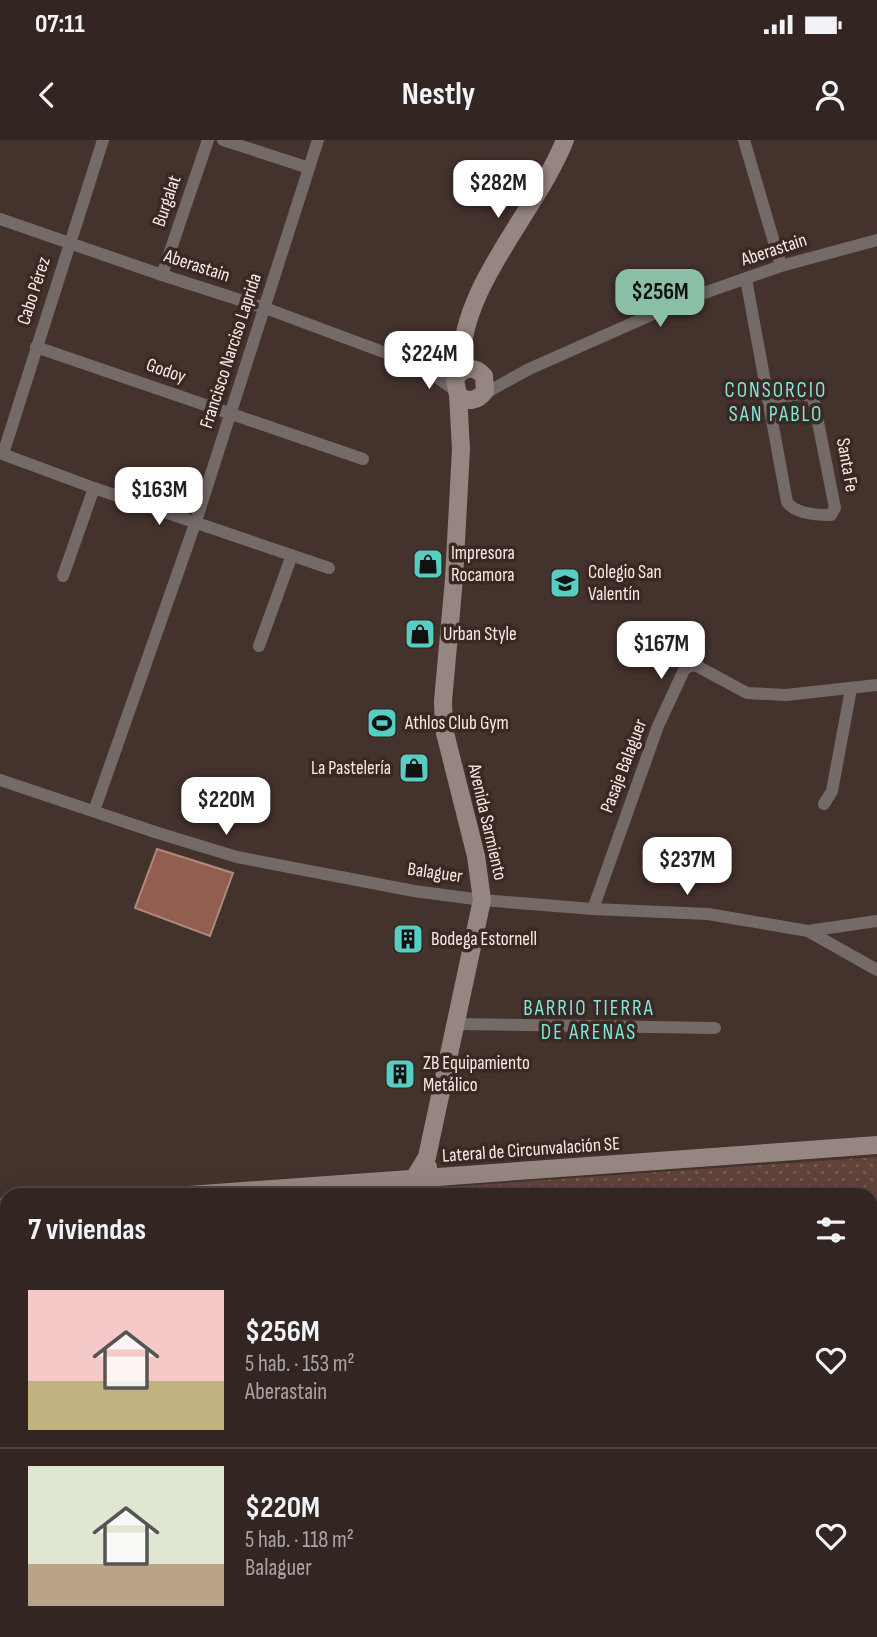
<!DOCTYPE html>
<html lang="es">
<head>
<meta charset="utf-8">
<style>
  :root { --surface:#332622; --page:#3b2e2a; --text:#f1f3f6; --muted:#a9a5a5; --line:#4e4340; --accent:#8abfa5 }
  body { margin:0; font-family:"Sofia Sans Condensed",sans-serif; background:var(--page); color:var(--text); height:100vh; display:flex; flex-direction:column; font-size:26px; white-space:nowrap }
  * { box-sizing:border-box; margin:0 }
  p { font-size:23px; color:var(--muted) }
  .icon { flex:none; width:38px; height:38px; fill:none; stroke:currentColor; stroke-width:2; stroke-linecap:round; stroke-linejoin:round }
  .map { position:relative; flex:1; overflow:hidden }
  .panel { position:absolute; left:0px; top:1048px; width:878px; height:450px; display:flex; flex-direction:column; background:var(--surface); border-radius:21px 21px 0 0; box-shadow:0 7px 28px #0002,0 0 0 2px var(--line) }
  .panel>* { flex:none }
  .price { position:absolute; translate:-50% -60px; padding:0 16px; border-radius:14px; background:#fff; color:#222; font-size:23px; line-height:46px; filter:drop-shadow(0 2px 4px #0008) }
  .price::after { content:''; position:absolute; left:50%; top:42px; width:21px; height:16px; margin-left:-10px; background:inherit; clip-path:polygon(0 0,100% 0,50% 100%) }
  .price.on { background:var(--accent); color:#111 }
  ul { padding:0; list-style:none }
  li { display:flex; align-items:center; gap:21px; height:175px; padding:0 28px }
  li+li { border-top:2px solid var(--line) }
  li span { display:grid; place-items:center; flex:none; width:196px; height:140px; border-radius:0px; color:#555 }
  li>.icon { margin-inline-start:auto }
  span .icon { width:84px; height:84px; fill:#fffc; stroke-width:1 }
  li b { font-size:30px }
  h2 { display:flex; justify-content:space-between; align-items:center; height:84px; padding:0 28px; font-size:30px }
  .status { display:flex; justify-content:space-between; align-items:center; height:49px; padding:0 35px; background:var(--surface); direction:ltr }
  .status svg { height:19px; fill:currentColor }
  header { display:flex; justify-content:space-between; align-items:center; height:91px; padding:0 28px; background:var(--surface); font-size:32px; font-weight:700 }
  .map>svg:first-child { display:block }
</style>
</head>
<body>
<div class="status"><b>07:11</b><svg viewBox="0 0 49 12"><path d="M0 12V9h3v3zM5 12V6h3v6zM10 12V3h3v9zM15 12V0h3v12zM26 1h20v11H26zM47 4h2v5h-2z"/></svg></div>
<header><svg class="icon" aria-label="back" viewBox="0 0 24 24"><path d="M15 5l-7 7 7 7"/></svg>Nestly<svg class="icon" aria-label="person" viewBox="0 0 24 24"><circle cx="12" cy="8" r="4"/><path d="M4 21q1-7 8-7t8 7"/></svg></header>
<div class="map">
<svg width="877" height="1497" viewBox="0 0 877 1497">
  <defs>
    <pattern id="grass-dots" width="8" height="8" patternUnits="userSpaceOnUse" patternTransform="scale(1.75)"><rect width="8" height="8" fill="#604239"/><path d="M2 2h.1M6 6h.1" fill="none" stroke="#785d56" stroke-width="1.8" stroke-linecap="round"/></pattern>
    <pattern id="park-tufts" width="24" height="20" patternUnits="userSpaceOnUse" patternTransform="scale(1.75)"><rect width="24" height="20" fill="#604239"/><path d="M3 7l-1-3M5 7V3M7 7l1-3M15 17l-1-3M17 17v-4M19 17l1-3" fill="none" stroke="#785d56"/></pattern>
  </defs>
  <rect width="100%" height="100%" fill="#44322d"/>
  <!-- grass -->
  <path fill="url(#grass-dots)" d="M877,1017V1075H872V1055H446L448,1049L458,1048V1046Z
    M380,1050L379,1055H291Z
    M0,1085H7V1147L0,1148Z
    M872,1143H877V1198H872Z
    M0,1197H7V1259L0,1261Z"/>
  <!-- park -->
  <path fill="url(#park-tufts)" d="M877,1428V1465L872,1466V1429Z"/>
  <!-- water -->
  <path fill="#925e4f" stroke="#b0887d" stroke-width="2" d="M157,709L233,733L210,796L135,768Z"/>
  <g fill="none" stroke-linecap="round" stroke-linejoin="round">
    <!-- street -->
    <path stroke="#746a68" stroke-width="12" d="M223,0L309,28
      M744,0L781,126
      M0,79L162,135L265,168L421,226L455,250
      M162,135L208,0
      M746,139L787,362C795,374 817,375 831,375L835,368L813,257L802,254L769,258
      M36,207L363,319
      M425,227L459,233
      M482,255L529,229L687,159L781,126L877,100
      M0,313L94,348L329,428
      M3,314L103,0
      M63,436L94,348
      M259,506L292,415
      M0,640L158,693L237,717L414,751L482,760L593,769L708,774L808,791L877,781
      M824,664L832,651L851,549
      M94,671L196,381L318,0
      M593,769L658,586L685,528L695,525L747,553L786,555L877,545
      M808,791L877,830
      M456,884L715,888
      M872,1362H877
      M562,1491L563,1497
      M673,1491V1497
      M798,1491L799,1497
      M39,1497V1491
      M328,1497L329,1491"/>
    <!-- secondary -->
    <path stroke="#958682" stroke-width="18" d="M461,231C458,147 535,75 565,0
      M189,1055L877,1005
      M404,1055L427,1017L482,760L476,716L444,589L443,561L454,439L461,309L458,255L455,240C461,227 474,225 484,236L485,251C478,261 467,263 458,255
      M428,1055L430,1047L428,1027
      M0,1067H7
      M872,1209H877
      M0,1277H7"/>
    <!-- highway -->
    <path stroke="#c6afa9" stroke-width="21" d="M0,1081H7
      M872,1087L877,1086
      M872,1120L877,1119
      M0,1160H7
      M0,1185H7
      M0,1266L7,1264"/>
  </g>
  <!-- icons -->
  <defs>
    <g id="shop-square" transform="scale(1.575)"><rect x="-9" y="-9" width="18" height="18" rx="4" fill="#56cec3" stroke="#3a2823"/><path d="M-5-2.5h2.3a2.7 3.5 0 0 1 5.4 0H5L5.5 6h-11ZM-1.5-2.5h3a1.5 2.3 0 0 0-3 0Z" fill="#111"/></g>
    <g id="school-square" transform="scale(1.575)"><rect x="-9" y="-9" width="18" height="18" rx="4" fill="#56cec3" stroke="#3a2823"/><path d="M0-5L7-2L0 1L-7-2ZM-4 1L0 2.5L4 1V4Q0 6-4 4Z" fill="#111"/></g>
    <g id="stadium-square" transform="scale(1.575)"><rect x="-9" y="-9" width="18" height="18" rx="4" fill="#56cec3" stroke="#3a2823"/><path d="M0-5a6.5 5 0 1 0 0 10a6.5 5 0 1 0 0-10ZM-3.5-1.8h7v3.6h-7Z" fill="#111"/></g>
    <g id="building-square" transform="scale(1.575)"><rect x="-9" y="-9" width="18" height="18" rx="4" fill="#56cec3" stroke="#3a2823"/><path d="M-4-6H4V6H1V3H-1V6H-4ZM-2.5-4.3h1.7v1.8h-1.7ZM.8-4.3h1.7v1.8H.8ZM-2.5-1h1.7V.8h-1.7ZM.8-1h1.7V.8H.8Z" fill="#111"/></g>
  </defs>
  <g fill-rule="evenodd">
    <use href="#shop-square" x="428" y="424"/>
    <use href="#school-square" x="565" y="443"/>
    <use href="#shop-square" x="420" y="494"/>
    <use href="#stadium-square" x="382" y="583"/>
    <use href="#shop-square" x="414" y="628"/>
    <use href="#building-square" x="408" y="799"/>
    <use href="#building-square" x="400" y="934"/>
  </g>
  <g text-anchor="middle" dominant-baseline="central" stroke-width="7" stroke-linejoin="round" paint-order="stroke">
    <!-- street labels -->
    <g font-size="19" fill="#f7ebe7" stroke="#3a2823">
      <text transform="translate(167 61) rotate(-71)">Burgalat</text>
      <text transform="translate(774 110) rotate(-18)">Aberastain</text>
      <text transform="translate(197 126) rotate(18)">Aberastain</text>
      <text transform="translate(34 151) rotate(-72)">Cabo Pérez</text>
      <text transform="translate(231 211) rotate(-72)">Francisco Narciso Laprida</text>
      <text transform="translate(166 231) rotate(19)">Godoy</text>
      <text transform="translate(847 325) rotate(80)">Santa Fe</text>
      <text transform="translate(624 626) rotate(-69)">Pasaje Balaguer</text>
      <text transform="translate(487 682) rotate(77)">Avenida Sarmiento</text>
      <text transform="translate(435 733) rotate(8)">Balaguer</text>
      <text transform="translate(531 1010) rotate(-4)">Lateral de Circunvalación SE</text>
    </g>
    <!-- poi labels -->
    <g font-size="19" fill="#f7ebe7" stroke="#3a2823" text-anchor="start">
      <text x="451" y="413">Impresora<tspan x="451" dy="22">Rocamora</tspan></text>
      <text x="588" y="432">Colegio San<tspan x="588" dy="22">Valentín</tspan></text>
      <text x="443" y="494">Urban Style</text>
      <text x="405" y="583">Athlos Club Gym</text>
      <text x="391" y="628" text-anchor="end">La Pastelería</text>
      <text x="431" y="799">Bodega Estornell</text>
      <text x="423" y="923">ZB Equipamiento<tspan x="423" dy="22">Metálico</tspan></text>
    </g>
    <!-- neighbourhood labels -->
    <g font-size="21" letter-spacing="2" fill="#7fe8de" stroke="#3a2823">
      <text x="776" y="250">CONSORCIO<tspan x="776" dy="24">SAN PABLO</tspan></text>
      <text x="589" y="868">BARRIO TIERRA<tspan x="589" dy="24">DE ARENAS</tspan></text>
    </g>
  </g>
</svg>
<b class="price" style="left:498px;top:80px">$282M</b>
<b class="price on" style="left:660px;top:189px">$256M</b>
<b class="price" style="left:429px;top:251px">$224M</b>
<b class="price" style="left:159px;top:387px">$163M</b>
<b class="price" style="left:661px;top:541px">$167M</b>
<b class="price" style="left:226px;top:697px">$220M</b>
<b class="price" style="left:687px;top:757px">$237M</b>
<section class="panel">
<h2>7 viviendas<svg class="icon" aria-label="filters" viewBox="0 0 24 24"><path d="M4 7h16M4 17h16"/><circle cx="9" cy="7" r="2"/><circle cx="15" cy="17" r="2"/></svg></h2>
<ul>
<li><span style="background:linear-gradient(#f6c9c9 65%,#c2b280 0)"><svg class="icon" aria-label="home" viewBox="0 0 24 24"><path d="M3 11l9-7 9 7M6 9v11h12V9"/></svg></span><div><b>$256M</b><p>5 hab. · 153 m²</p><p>Aberastain</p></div><svg class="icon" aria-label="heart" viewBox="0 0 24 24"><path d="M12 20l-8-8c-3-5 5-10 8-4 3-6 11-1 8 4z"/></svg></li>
<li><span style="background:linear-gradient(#dfe7d0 70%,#b9a48a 0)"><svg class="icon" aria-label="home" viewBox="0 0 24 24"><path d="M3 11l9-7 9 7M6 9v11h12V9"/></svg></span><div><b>$220M</b><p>5 hab. · 118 m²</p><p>Balaguer</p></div><svg class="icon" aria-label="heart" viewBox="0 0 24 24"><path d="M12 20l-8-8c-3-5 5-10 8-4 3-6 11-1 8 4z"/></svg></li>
</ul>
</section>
</div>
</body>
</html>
